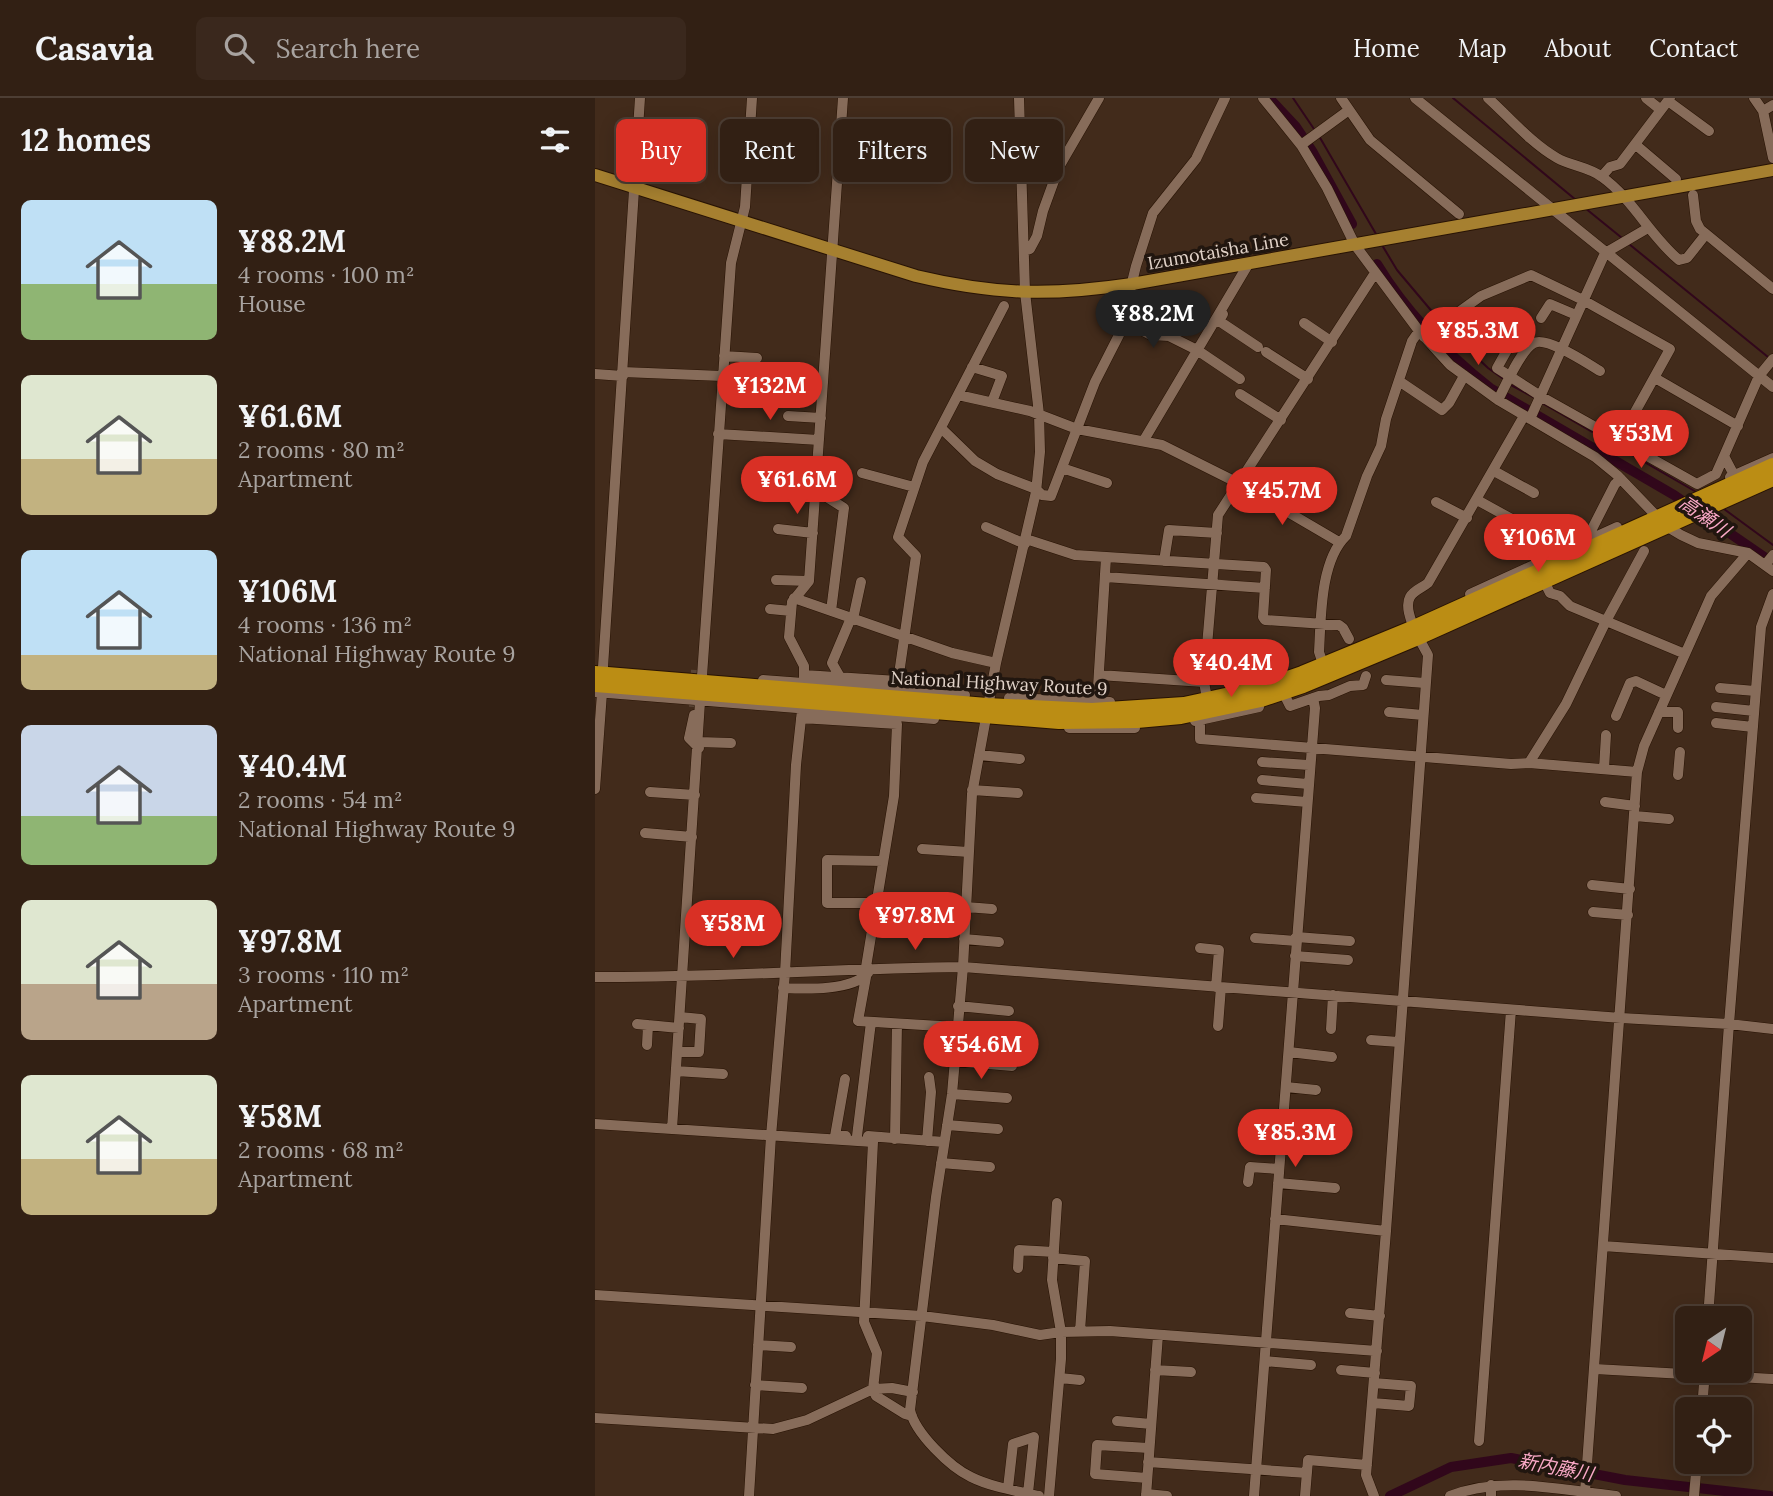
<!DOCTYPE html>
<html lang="en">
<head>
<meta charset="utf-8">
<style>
  :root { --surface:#322014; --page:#3a281d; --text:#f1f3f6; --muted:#a8a3a0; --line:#4d3e34; --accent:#d93025 }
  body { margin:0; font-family:Lora,"Noto Sans JP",serif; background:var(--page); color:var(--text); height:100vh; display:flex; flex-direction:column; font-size:26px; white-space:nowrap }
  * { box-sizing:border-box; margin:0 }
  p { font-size:23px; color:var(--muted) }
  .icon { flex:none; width:38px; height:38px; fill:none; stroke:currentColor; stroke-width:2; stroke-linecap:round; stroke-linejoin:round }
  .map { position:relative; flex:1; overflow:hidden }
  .sheet { display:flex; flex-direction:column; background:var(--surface); width:595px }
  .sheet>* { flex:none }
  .hud { position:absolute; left:21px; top:21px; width:665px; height:63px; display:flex; gap:14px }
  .needle { width:46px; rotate:215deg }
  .tools { position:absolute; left:1080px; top:1208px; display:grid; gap:14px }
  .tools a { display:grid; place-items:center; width:77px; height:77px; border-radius:10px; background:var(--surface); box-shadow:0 4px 18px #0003,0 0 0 2px var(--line); font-size:35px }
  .price { position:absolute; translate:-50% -60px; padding:0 16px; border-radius:24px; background:var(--accent); color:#fff; font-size:23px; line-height:46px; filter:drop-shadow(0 2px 4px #0008) }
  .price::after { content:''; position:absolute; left:50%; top:42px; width:21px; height:16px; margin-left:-10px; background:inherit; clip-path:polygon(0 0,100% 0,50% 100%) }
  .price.on { background:#222; color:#fff }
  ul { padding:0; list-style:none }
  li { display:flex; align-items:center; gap:21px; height:175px; padding:0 21px }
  li span { display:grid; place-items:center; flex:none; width:196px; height:140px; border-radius:10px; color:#555 }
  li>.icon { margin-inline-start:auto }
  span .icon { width:84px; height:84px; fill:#fffc; stroke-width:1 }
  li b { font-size:30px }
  h2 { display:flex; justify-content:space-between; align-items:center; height:84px; padding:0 21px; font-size:30px }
  .chip { padding:0 24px; border-radius:10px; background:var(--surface); box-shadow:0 4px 18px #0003,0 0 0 2px var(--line); font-size:24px; line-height:63px }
  .chip.on { background:var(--accent); color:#fff }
  header { display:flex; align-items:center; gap:42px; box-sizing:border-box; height:98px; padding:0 35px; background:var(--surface); border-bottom:2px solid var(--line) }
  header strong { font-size:33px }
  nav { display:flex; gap:38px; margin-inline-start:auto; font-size:24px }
  .search { width:490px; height:63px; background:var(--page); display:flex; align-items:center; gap:18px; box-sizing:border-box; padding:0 24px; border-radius:10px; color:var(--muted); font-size:26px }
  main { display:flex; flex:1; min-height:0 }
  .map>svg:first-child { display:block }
</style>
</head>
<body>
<header>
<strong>Casavia</strong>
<div class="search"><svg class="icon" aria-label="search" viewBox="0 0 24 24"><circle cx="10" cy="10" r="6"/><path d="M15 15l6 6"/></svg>Search here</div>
<nav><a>Home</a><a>Map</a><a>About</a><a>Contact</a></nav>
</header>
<main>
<section class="sheet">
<h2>12 homes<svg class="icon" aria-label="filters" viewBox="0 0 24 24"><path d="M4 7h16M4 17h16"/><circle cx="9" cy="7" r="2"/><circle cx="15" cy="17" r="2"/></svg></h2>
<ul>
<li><span style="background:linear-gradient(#bfe0f5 60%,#8fb573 0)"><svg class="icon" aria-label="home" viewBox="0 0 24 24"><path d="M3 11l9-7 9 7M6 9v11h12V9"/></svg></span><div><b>¥88.2M</b><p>4 rooms · 100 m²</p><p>House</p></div></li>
<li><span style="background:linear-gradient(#dfe7d0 60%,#c2b280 0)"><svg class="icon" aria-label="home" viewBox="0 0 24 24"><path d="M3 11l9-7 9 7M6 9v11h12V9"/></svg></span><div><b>¥61.6M</b><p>2 rooms · 80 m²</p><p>Apartment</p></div></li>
<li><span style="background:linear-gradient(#bfe0f5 75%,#c2b280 0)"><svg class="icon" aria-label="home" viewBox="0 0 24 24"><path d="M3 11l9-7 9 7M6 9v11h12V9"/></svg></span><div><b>¥106M</b><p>4 rooms · 136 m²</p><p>National Highway Route 9</p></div></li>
<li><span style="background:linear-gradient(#c9d6e8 65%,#8fb573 0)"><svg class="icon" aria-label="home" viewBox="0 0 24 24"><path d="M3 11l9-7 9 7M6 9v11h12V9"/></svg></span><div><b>¥40.4M</b><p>2 rooms · 54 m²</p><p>National Highway Route 9</p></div></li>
<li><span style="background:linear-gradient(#dfe7d0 60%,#b9a48a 0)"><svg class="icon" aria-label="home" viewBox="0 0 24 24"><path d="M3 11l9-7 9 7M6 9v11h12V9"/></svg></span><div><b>¥97.8M</b><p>3 rooms · 110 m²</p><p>Apartment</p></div></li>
<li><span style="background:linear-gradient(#dfe7d0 60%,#c2b280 0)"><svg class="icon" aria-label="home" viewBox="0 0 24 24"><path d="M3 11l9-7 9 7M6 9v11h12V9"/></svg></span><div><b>¥58M</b><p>2 rooms · 68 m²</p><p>Apartment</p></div></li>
</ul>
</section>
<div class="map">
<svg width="1178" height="1398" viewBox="0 0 1178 1398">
  <rect width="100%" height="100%" fill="#422b1b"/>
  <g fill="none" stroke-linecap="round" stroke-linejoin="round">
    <!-- stream -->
    <path stroke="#31071b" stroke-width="2" d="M698,0L719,31
      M858,0L981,102
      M724,38L781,136
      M990,110L1027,140
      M1034,146L1173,259
      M787,147L802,172L845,223
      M851,230L893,270L910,282
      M914,286L940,300
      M947,305L1103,395
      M1129,411L1178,447"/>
    <!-- river -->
    <path stroke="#31071b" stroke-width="10" d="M674,0L701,29L717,53L757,126
      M782,166C811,214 851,255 895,290L1079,397L1178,465
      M795,1398L856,1369L916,1360L1030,1382L1175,1398"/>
    <!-- minor-tunnel -->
    <path stroke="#5a4435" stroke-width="10" stroke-dasharray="10 5" stroke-linecap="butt" d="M99,609L101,572"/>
    <!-- minor casing -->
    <g stroke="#281304" stroke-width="11">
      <path id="minor" d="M424,0L430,194L444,316L445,354L441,394L401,565L377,696L368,869L357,996L341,1099L315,1312C320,1335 355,1369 376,1379C396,1389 422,1393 444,1398
        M668,0L706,47L732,90L760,147L824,233L855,267L903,302L1000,359L1022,377L1071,428L1086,437L1103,445L1153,455L1178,473
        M746,0L775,42L864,116
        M820,0L1178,289
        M893,0C915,20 936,45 962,60C976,68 994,69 1007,79C1038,101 1055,138 1084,162L1092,160L1111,136
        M1051,0L1066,12
        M1159,0L1168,13L1178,60
        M1073,3L1114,33
        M1168,13L1178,7
        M706,47L754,12
        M1041,47L1081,81
        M1007,78L1015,69L1025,66L1075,0
        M1098,97L1101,123L1105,131L1178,191
        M429,153L435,151L442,138L448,113L464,69L504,0
        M628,216L624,223L663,249
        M946,220L955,206L981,217
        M529,223L556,237L574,238L602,252L645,281
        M709,225L737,244
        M892,231L930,253
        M829,239L886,198L936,177L988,202L1075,251L1024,343
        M916,245L902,270L947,299L1102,386L1121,376L1129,358
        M671,254L713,281
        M129,258L162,260
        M377,269L407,278L397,304
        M28,274L127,278L228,285
        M0,276L28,278
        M1060,280L1143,328
        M804,283L847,312L854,305L869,278
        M645,296L686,322
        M363,297L435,313L482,331L567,347L645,386L744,444
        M903,302C910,289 926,251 939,245C952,238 993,266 1005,273
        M193,318L226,320
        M935,321L1010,155L1053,130
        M346,330L380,363L402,376L441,391L447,397L456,398L500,284L524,237L541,168L558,115L601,61L630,0
        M123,336L224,342
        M549,342L654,165
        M467,370L512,385
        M899,373L939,395
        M267,375L319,389
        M1139,377L1129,358L1164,278L1178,261
        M1135,379L1178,360
        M221,394L227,396L249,410L236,513
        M882,402L924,425
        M841,404L872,420
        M391,429L430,446
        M183,431L218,435
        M996,433L1020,386L1026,381
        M431,441L480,457L669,469L671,472L668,519L670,522L744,527L748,530L754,541
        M569,463L574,432L622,435
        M1170,467L1178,457
        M510,479L670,490
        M181,482L214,483
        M952,489L955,495L965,498L975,508L1011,523L1049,453
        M875,496L1022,429
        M199,500L357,555L401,565
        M175,511L196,513
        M258,521L266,484
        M726,560L724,554C726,520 725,463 751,438L772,378L786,348L791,321L817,243L824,233
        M8,569L45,0
        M209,577L303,583L321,458L303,439L328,364L409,208
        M504,577L609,584
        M107,578L136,165L150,109L157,0
        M245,579L237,565L256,520
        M168,582L370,597
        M791,582L830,585
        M209,584V568L194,539L197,504L214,483L248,0
        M648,587L687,575
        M1125,590L1160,593
        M0,594L339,621
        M611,595L609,584L623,417L780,175
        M414,600L515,604
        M691,600L695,608L724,598L734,597L755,588L768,587L771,578
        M502,605L511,460
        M1121,609L1159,613
        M794,614L828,617
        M1064,614H1083V630
        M99,617L94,640L104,650
        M1021,618L1035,585L1041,583L1071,597
        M605,622V641L916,666L934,665L1042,674
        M600,623L664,609
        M1121,625L1158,629
        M474,630H540
        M104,644L136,645
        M384,657L425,661
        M667,664L714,667
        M934,665L971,606L1011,523L1090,556
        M1009,671L1011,637
        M1083,677L1085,654
        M667,682L713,686
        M0,691L7,595
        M377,692L423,695
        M55,694L100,697
        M661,700L712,704
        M1010,704L1040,708
        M1040,718L1074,721
        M50,735L97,739
        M327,751L374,754
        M997,787L1035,791
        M281,805H232V762L288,763
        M371,809L397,811
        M998,814L1033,817
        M701,839L755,843
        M660,840L701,843
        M369,841L404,844
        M605,850L624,852L621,889
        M700,858L753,862
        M0,879C123,880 245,870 368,869L1026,920L1134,926L1178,931
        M271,879L263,923L361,929
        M188,890C211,891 257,893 273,875L271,869L299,698L302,626L206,620
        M363,908L414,913
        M42,926L84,930
        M623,928L626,889
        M736,931L738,897
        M776,942L804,944
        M52,947L53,927
        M360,947L410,951
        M82,954H104L106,921L85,919
        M694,954L737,959
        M359,963L417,968
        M81,973L128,976
        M250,981L240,1038H251
        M691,989L721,992
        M357,996L412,1000
        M0,1026L278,1044L269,1224L282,1255L278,1291L281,1298L310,1316L317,1318
        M352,1027L403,1031
        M77,1031L105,604
        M262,1038L276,924
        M273,1038L349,1044
        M300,1041L302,926
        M332,1043L336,994L334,979
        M346,1065L395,1069
        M653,1084L655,1069L684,1071
        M683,1085L740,1090
        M680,1121L791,1133
        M1008,1148L1178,1160
        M458,1160L490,1163L485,1233
        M423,1170L424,1152L459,1154
        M0,1197L327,1218L398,1227L445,1237L466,1234L515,1233L782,1253
        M755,1215L785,1218
        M1113,1220L1134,926L1166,529L1178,496
        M163,1247L196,1249
        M670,1263L716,1267
        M1000,1271L1178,1281
        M560,1272L596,1274
        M746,1272L780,1275
        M465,1280L485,1282
        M160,1287L207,1290
        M778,1305L814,1308L816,1288L779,1285
        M1107,1311L1110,1273
        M0,1320L178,1331L212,1322L278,1291L297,1290L318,1294
        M522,1323L556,1326
        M884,1343L916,912
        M553,1364L712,1375
        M552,1380L500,1376L502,1347L554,1350
        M896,1387V1398
        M413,1390L418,1346L439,1339L433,1395
        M990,1394L1042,674L1049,648L1116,498L1153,455
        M551,1396L572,1398
        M154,1398L176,1038L190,875L201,667L207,612
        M454,1398L466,1261V1234L457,1182L462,1105
        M551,1398L563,1237
        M659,1398L720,610L718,600
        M710,1398L713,1362L772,1367
        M779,1398L771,1377L791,1133L833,557C826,544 807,513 815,499C819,492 827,490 833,485L929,318
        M855,1398C908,1377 966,1392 1021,1398
        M1099,1398L1102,1363"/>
    </g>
    <!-- major casing -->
    <g stroke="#281304" stroke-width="14">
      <path id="major" d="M0,77L321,178C401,197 456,198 537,186L1178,72"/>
    </g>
    <!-- highway casing -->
    <g stroke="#281304" stroke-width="16">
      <path id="highway" d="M0,575L392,607L497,612L589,606L667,589L707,575L819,529L1178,367
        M0,587L464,624L542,623L586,619L666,602L708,588L823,540L1178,381"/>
    </g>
    <!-- minor -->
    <use href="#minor" stroke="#876c5a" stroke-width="10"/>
    <!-- major -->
    <use href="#major" stroke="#a68030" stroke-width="12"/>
    <!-- highway -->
    <use href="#highway" stroke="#bb8d14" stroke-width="14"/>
  </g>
  <g text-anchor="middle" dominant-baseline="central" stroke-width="7" stroke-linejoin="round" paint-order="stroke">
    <!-- street labels -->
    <g font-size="18" fill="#e1d2c8" stroke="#21160f">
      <text transform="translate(623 153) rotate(-10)">Izumotaisha Line</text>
      <text transform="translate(404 585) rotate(3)">National Highway Route 9</text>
    </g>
    <!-- water labels -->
    <g font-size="19" font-style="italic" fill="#faa9c7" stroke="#21160f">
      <text transform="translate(1110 418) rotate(35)">高瀬川</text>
      <text transform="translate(961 1369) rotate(11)">新内藤川</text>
    </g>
  </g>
</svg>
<div class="tools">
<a><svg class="needle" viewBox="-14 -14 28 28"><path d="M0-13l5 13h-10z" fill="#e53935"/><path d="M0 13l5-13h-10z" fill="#a8a3a0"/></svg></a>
<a><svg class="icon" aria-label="locate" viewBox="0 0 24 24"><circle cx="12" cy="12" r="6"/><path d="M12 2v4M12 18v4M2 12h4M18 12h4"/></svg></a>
</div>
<b class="price on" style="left:558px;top:252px">¥88.2M</b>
<b class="price" style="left:883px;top:269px">¥85.3M</b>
<b class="price" style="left:175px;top:324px">¥132M</b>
<b class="price" style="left:1046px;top:372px">¥53M</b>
<b class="price" style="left:202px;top:418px">¥61.6M</b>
<b class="price" style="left:687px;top:429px">¥45.7M</b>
<b class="price" style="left:943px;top:476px">¥106M</b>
<b class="price" style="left:636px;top:601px">¥40.4M</b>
<b class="price" style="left:320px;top:854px">¥97.8M</b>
<b class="price" style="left:138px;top:862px">¥58M</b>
<b class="price" style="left:386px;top:983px">¥54.6M</b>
<b class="price" style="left:700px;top:1071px">¥85.3M</b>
<div class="hud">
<a class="chip on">Buy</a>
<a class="chip">Rent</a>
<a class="chip">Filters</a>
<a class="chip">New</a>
</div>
</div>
</main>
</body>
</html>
